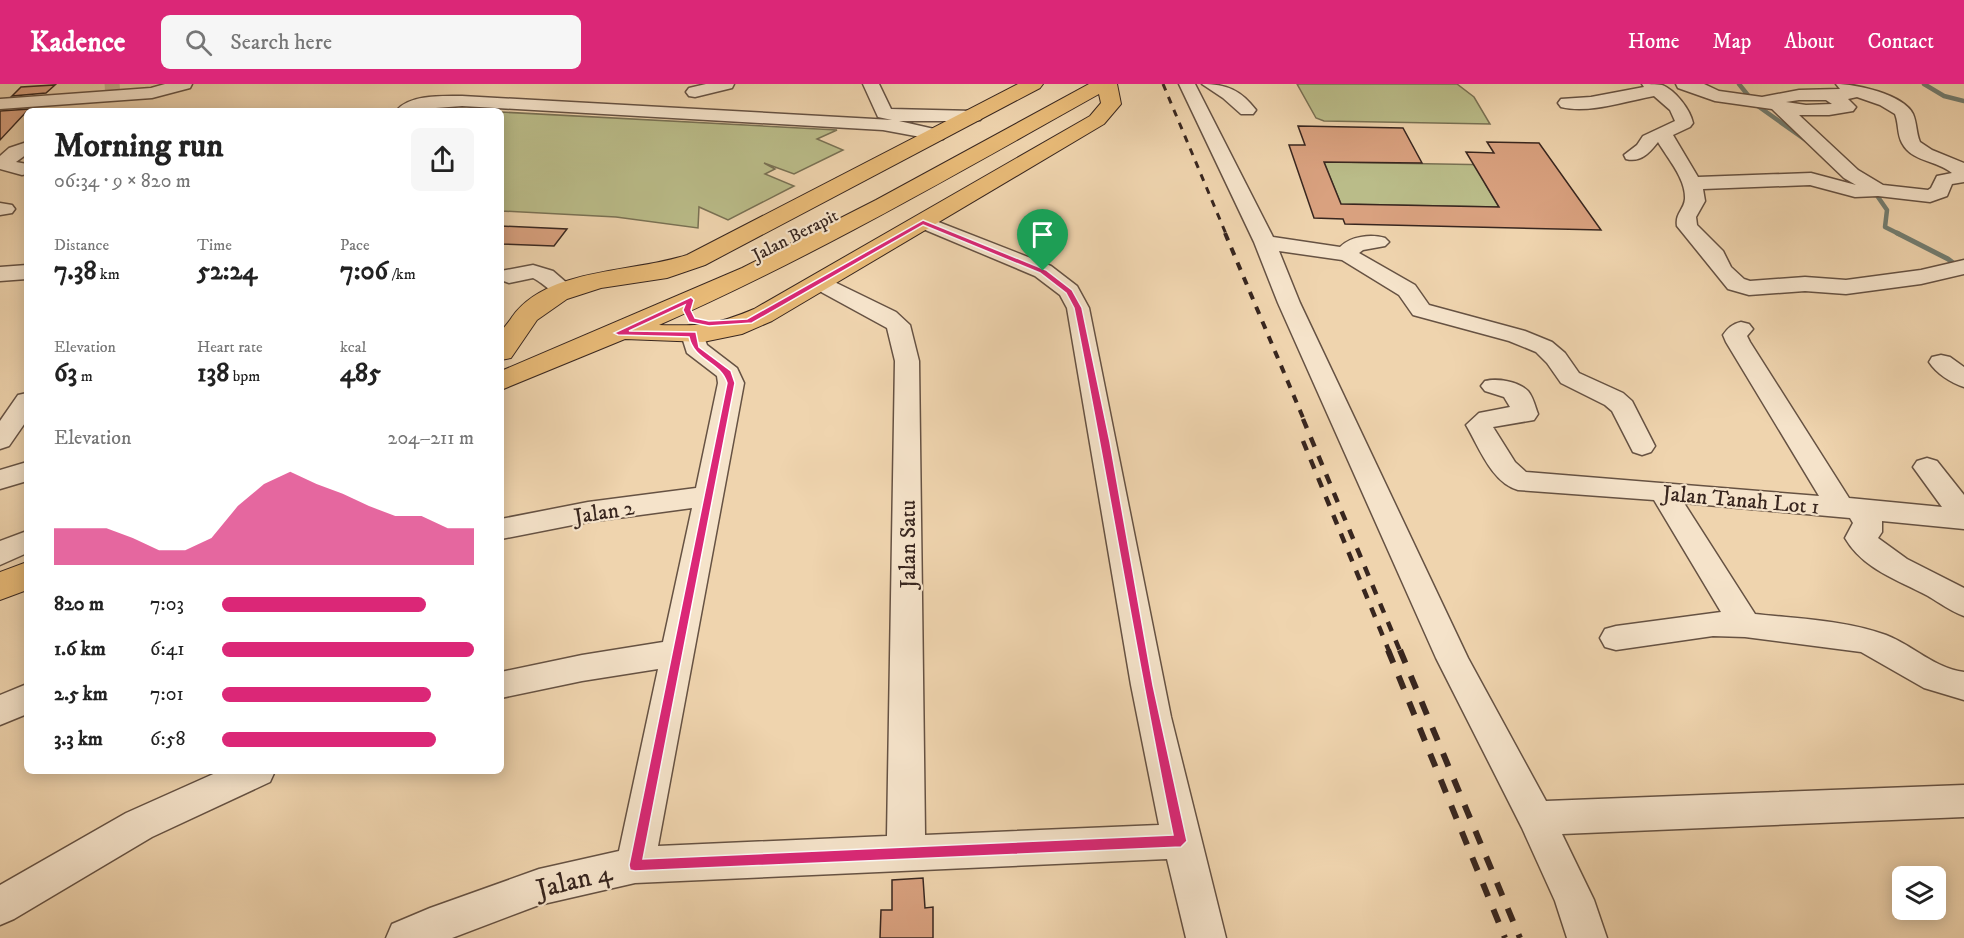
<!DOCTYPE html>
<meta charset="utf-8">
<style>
:root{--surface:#fff;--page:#f6f6f6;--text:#222;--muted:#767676;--accent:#db2777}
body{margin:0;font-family:"IM FELL DW Pica",serif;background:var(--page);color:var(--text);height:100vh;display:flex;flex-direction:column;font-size:22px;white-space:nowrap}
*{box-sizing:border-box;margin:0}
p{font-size:20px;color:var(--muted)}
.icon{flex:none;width:33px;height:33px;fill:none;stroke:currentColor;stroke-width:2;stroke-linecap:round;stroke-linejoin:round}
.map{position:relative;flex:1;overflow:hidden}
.drawer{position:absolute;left:24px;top:24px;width:480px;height:666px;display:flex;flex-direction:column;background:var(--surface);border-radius:9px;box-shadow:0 3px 15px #0003}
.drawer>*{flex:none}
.controls{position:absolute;left:1892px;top:782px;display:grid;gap:12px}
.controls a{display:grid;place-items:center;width:54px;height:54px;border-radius:9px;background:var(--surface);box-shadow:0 3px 15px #0003;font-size:30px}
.pin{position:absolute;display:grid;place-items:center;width:51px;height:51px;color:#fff;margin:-62px -26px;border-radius:50% 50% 50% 0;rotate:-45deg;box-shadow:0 0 6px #0007}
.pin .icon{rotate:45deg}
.round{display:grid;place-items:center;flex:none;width:63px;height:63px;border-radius:9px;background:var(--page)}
.overview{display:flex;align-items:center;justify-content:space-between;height:102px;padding:0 30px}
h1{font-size:33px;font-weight:800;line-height:45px}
.figures{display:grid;grid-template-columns:repeat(3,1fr);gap:9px;height:102px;padding:6px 30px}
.figures div{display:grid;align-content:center}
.figures b{font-size:26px;font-weight:800}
.figures small{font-size:16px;font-weight:400}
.figures p{font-size:16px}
.chart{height:168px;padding:12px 30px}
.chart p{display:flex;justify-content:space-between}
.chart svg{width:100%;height:108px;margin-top:6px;fill:var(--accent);opacity:.7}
ul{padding:0 30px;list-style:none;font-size:20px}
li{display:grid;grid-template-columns:96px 72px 1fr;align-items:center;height:45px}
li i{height:15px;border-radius:8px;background:var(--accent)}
header{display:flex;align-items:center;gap:36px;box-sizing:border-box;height:84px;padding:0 30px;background:var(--accent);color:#fff}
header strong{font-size:28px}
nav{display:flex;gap:33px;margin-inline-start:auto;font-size:21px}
.search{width:420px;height:54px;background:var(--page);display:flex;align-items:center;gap:15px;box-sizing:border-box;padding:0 21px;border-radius:9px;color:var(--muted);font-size:22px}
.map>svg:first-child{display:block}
.green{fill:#babc89;stroke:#797154;stroke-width:1.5}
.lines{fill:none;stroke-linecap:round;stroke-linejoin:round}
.stream-far1{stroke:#737e72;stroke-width:4.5}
.stream{stroke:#737e72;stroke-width:5}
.building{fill:#d9a17f;stroke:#38261f;stroke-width:1.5}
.minor-tunnel{stroke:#cab191;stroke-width:19;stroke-dasharray:19 10;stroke-linecap:butt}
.minor-casing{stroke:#665243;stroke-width:3}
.major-casing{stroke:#38261f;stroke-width:2}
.minor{fill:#f5e3ca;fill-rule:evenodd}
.major{fill:#e8ba77;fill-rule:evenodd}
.rail-far3{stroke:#38261f;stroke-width:3;stroke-dasharray:7 7;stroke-linecap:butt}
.rail-far2{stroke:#38261f;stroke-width:4;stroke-dasharray:8 8;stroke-linecap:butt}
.rail-far1{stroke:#38261f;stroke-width:4.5;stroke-dasharray:10 10;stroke-linecap:butt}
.rail{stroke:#38261f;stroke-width:6;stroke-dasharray:14 14;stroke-linecap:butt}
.route{fill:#db2777;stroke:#fff;stroke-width:1.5;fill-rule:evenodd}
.labels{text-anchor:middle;stroke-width:4.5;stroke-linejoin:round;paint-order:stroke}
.far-street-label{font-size:18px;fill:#38261f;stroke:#f5e3ca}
.street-label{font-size:22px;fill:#38261f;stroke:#f5e3ca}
.near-street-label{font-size:27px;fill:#38261f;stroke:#f5e3ca}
</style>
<header>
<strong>Kadence</strong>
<div class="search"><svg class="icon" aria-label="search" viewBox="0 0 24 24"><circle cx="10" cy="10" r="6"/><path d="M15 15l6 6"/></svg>Search here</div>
<nav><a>Home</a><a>Map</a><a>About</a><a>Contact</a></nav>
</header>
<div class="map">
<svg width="1964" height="854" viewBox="0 0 1964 854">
<rect width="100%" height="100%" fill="#efd4ae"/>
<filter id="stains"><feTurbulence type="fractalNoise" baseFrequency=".00333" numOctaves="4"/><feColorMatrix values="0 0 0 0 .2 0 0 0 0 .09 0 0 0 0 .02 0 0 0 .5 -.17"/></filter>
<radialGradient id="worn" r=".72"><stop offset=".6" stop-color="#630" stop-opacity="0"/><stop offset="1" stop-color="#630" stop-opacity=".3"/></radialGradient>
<path class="green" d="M1297,0H1457L1474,13L1490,40L1324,37L1316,34Z
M501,28L837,46L817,55L843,66L794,90L764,79L775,85L765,90L794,102L728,136L699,123L698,144L616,133L501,127Z
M1324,78L1499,81L1513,101H1486L1499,123L1341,120Z"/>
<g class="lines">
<path class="stream-far1" d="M1739,0L1755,20L1807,57
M1924,0L1944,12L1964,17
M1878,113L1887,126L1885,143L1899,150"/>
<path class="stream" d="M1897,149L1948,175L1964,187"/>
</g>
<path class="building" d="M55,1L46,9L12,12L21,3Z
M30,25L27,27L0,56V27Z
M1298,42L1403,44L1422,79L1324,78L1341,120L1499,123L1466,68L1494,69L1487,58L1539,59L1601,146L1345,140L1343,135L1314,134L1289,61H1305Z
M501,142L567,145L554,162L501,160Z
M923,794L925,824L933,823V854H880L881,826H892V796Z"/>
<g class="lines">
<path class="minor-tunnel" d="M105,7L120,6"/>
<defs>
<path id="minor" d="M165,0H192L190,4L152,14L0,25V15L151,4Z
M706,0H734L732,4L695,13L689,12L686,8L689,4Z
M863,0H879L891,25L974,27L980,28L983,32L980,36L974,37H899L943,47L946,51L943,55L937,56L883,46L462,22L396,27C409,10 443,12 462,12L892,36L878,33Z
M1179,0H1195L1273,153L1340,163C1351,152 1371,150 1385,154L1389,158L1385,162L1363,166L1359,169L1415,201L1429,221L1525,247L1552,258L1565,269L1579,289L1623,309L1632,317L1655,362L1651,368L1642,371L1633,368L1612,327L1605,321L1561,299L1547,279L1536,268L1509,257L1413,231L1399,211L1342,176L1279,167L1300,219L1468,574L1546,717L1964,701V733L1562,750L1594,816L1607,854H1567L1555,817L1522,744L1436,574L1278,219L1254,158Z
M1202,0C1226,0 1241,6 1256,26L1253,30H1241L1223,14Z
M1642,0C1647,0 1656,0 1662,1C1675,6 1690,25 1693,39L1690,43L1673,51L1698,93L1811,89L1856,101L1844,94L1772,25L1715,17L1678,4L1676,0H1704L1719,7L1762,13L1799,6L1840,5L1836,0C1856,0 1903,10 1913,30C1917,39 1916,49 1920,58L1932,66L1964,79V98L1952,100L1947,112L1930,118L1878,112L1855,113L1810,101L1703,105L1705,117L1696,133L1697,141L1723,167L1731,183L1744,195L1750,197L1805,193L1846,196L1921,186L1964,176V190L1921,200L1846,210L1805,207L1749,211L1728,205L1677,142C1675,129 1684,126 1685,115C1686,95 1668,75 1658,58C1650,68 1641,79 1626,75L1624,71L1637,61L1643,52L1675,37L1670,26L1654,12C1626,17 1589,30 1561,23L1558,19L1561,15L1591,13L1644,3ZM1857,13L1880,21L1895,30C1899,40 1897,50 1902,59C1912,78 1936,76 1952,89L1937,92L1931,104L1928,106L1883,101L1858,86L1799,31H1829L1853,27L1856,23L1848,15ZM1799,16H1826L1832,20L1806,21L1786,18Z
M27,58V70L16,78L27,80V90L22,91L0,85V72L9,64Z
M0,119L12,121L15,125L12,129L0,131Z
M923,132L1051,182L1077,202L1089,224L1171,633L1226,854H1186L1167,775L635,799L539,821L452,854H386L392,840L430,824L539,785L619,767L658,585L582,597L501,614V588L582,571L663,558L692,424L588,438L501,455V435L588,418L696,404L718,299L717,292L687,269L681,250L685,245L693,243L701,245L707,261L737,284L744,299L658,762L887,752L895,277L887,244L812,203L809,198L812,193L820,191L896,228L910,241L919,277L925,751L1159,741L1131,601L1067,224L1060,211L1035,192L916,142L913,138L916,134Z
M27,181V195L0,197V183Z
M533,181L553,187L575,206L572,211C555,215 547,201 533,194L509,199L501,196V187Z
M1741,238L1749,240L1753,245L1747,252L1750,258L1849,414L1942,423L1913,383L1917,377L1927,374L1937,377L1964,411V445L1882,437V448L1878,454L1907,475L1964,504V532C1950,527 1940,519 1928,512C1898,496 1863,485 1845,454L1853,439L1850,434L1684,419L1755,530C1798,535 1845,536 1886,551C1914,562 1934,584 1964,588V616L1924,604L1861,568L1745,553L1713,552L1616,566L1605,563L1600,554L1605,545L1616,542L1721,528L1654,416L1518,406C1492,399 1479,363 1466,341L1479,329L1510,323L1504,313L1485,307L1481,302L1485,297C1497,294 1518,297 1528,307C1533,313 1535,322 1538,330L1534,336L1493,343L1515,378L1526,388L1819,412L1726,258L1723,251C1728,244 1732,240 1741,238Z
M1941,271L1950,273L1964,283V303C1951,299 1936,289 1929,278L1932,273Z
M27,309V336L9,362L0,365V337L18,311Z
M27,378V397L0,405V386Z
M27,447V469L0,481V457Z
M27,600V630L0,641V611Z
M220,687H275L270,698L152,753L14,835L0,841V801L126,729Z"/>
<path id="major" d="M1018,0H1043L1040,4L705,181L667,194L601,204L567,215L537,236L511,274L501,276C501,268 499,256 501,248C503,244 509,238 512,233C548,183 633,189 687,171Z
M1089,0H1117L1121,20L1104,40L772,237L742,250L703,258L625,255L501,306V287L742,184L876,116ZM1099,10L1101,19L1090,32L754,225C714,242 701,242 659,241C811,174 954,91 1099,10Z
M27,478V506L0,516V488Z"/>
</defs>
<use href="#minor" class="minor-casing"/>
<use href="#major" class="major-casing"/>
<use href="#minor" class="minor"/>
<use href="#major" class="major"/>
<path class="rail-far3" d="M1163,0L1226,150"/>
<path class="rail-far2" d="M1225,149L1304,336"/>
<path class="rail-far1" d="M1303,335L1400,567
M1303,357L1389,567"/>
<path class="rail" d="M1388,566L1505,854
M1400,566L1520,854"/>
</g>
<path class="route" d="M923,136L1046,186L1072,206L1082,224L1110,358L1153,601L1187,757L1181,763L635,787L630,786L629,781L727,299C720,277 694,277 689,253L618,251L614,249L691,213L694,216L691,226L695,234L709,237L747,235ZM923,141L1040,189L1066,209L1074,224C1109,399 1137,576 1173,751L643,775L735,299L731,287L699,263L696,248L629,247L685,221L683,226L689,238L709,242L752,239Z"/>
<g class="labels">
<g class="far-street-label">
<text transform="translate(795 151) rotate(-27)" y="6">Jalan Berapit</text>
</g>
<g class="street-label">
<text transform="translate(1741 415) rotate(5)" y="8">Jalan Tanah Lot 1</text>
<text transform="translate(604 427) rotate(-9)" y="8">Jalan 2</text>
<text transform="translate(907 460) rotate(-90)" y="8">Jalan Satu</text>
</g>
<g class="near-street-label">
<text transform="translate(574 796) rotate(-14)" y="9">Jalan 4</text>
</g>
</g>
<rect width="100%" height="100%" filter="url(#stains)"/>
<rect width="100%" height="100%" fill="url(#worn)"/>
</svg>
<div class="controls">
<a><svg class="icon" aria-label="layers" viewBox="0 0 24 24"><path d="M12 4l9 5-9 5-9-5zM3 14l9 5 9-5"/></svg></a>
</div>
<div class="pin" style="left:1043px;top:187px;background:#1e9e55"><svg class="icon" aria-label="arrive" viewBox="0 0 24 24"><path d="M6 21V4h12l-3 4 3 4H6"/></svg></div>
<section class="drawer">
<div class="overview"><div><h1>Morning run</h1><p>06:34 · 9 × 820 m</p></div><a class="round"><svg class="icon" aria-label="share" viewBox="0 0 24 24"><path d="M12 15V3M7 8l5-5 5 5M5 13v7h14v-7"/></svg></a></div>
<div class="figures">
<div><p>Distance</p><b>7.38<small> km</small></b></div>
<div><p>Time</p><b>52:24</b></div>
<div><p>Pace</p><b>7:06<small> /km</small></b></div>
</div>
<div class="figures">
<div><p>Elevation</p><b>63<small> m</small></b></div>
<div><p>Heart rate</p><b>138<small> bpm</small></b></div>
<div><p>kcal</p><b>485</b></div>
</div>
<div class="chart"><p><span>Elevation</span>204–211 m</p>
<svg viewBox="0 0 160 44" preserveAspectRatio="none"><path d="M0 44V29L10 29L20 29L30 33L40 38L50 38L60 33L70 20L80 11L90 6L100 11L110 15L120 20L130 24L140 24L150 29L160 29V44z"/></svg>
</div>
<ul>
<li><b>820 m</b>7:03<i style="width:81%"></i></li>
<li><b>1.6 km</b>6:41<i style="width:100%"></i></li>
<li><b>2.5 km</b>7:01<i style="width:83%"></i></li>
<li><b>3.3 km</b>6:58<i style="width:85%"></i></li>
</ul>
</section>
</div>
